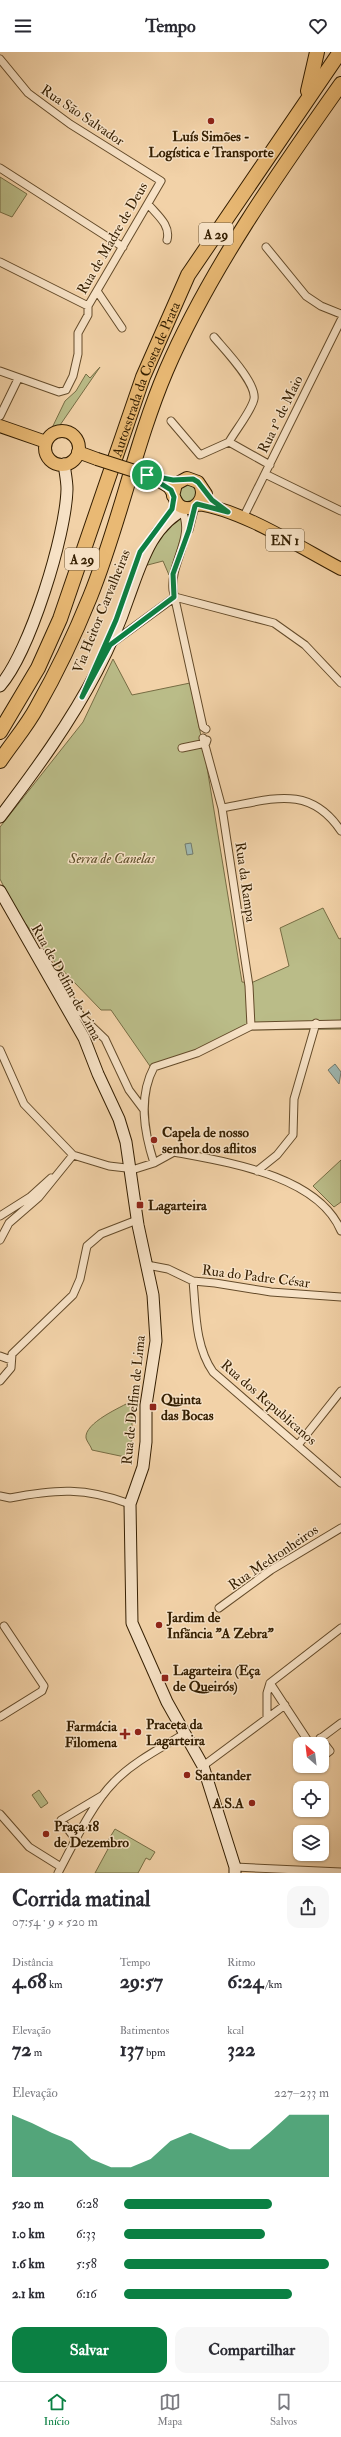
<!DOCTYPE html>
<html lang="pt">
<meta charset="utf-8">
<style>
:root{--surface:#fff;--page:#f7f7f7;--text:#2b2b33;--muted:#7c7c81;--line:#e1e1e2;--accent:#0b8043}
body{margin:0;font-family:"IM FELL Double Pica",serif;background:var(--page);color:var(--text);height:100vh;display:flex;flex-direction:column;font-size:15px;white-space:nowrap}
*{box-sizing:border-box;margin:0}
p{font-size:13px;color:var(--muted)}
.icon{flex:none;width:22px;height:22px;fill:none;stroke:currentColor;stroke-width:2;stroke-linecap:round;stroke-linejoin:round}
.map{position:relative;height:1821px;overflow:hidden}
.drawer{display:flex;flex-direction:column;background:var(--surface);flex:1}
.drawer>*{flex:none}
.needle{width:26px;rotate:332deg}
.controls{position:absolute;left:293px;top:1685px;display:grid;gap:8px}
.controls a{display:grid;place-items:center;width:36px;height:36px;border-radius:8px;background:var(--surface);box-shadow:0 1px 3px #0004;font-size:20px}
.pin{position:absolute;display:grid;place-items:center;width:34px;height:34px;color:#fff;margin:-17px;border:2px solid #fff;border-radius:50%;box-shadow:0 1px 4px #0007}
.round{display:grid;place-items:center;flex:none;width:42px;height:42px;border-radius:12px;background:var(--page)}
.summary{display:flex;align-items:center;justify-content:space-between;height:68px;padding:0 12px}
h1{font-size:22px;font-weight:700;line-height:30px}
.figures{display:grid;grid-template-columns:repeat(3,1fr);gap:6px;height:68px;padding:4px 12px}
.figures div{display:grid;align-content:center}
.figures b{font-size:20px;font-weight:700}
.figures small{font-size:11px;font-weight:400}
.figures p{font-size:11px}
.chart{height:112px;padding:8px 12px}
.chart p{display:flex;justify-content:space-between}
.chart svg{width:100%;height:72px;margin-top:4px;fill:var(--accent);opacity:.7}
.action{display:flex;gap:8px;margin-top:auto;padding:8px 12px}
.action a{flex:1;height:46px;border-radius:12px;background:var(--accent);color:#fff;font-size:16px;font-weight:700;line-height:46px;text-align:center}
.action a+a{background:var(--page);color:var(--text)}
ul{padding:0 12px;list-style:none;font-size:13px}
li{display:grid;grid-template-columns:64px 48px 1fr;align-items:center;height:30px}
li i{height:10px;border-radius:5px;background:var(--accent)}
header{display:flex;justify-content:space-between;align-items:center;height:52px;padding:0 12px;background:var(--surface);font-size:18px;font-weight:700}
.tab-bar{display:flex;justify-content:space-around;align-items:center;height:56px;border-top:1px solid var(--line);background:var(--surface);font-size:11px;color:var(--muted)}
.tab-bar a{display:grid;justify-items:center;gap:2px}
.tab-bar .selected{color:var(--accent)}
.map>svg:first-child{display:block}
.green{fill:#babc88;stroke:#776d44}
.water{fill:#9db6b0;stroke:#73796a}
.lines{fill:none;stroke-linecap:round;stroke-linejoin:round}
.minor-casing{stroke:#644b2a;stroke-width:9}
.secondary-casing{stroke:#341e00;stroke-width:13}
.primary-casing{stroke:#341e00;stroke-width:14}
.motorway-casing{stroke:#341e00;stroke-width:16}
.minor{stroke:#f7e2c6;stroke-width:7}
.secondary{stroke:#f7e2c6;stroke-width:11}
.primary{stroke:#e9b974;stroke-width:12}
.motorway{stroke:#e9b974;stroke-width:14}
.primary-bridge-casing{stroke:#341e00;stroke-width:14;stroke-linecap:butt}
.primary-bridge{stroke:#e9b974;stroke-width:12}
.route-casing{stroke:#fff;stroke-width:8}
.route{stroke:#0b8043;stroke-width:5}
.poi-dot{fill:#8f2418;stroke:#f7e2c6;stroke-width:1.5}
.labels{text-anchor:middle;stroke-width:3;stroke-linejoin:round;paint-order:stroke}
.shield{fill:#f7e2c6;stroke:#6e593b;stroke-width:1}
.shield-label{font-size:13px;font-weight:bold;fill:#341e00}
.street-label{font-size:14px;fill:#341e00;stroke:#f7e2c6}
.poi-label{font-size:14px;font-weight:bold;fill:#341e00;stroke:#f7e2c6;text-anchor:start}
.park-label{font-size:14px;font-style:italic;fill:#5c4d29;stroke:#f7e2c6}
</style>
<header><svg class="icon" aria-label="menu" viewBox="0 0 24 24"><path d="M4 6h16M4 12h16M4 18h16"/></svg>Tempo<svg class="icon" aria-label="heart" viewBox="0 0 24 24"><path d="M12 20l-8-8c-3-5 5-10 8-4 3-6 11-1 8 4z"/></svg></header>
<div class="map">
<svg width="341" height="1821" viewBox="0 0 341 1821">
<rect width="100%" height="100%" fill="#f2d2a8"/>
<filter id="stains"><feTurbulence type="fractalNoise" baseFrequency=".005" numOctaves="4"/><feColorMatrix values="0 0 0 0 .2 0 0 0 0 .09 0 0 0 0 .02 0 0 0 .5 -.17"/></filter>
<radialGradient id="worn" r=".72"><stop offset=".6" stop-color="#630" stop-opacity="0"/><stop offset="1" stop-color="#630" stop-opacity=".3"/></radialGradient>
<path class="green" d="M0,125L27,142L12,165L0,160Z
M100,315L58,376L51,378L65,349L76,339L86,322L90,326Z
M186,431L195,434L197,443L191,450H185L179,446V437Z
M178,465L183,467L185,473L169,523L163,509L140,515L152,492Z
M113,607L132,643L190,631L205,703L242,930L251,931L289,914L280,876L323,856L339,887L341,886V977L247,978L152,1017L111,958H101L46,901L26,872L21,869L0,827V775L83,670Z
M341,1108V1150L334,1155L313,1134Z
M132,1349V1388L125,1405L92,1398C91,1394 87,1390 86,1386C84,1371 121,1355 132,1349Z
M39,1738L48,1751L41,1756L32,1743Z
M115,1777L155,1800L150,1808L146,1806L138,1821H95L108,1797L104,1795Z"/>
<path class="water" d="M191,791L193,802L187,803L185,792Z
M335,1012L341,1020L339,1032L328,1018Z"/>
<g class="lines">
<defs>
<path id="minor" d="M0,7L28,41L70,72L161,129L88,254
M0,116L123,195
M148,152C157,163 171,173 167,188
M266,195L306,244L321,254L341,262
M0,210L88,254
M97,239L122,276
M214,285C224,297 257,331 254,347C252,358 235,379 229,390
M0,319L59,340L66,338L73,324L78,302V281L88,263V254
M0,364L18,327
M171,369L200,403L229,390
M229,390L270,413
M265,422L341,459
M181,457C196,484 170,510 173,538L203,675L206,677
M243,466L341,268
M189,478L195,454
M175,545L274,571L305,593L341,631
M112,591L175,545
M203,686L222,756L249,934L251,974
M182,696L206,691L207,688
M222,756C270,748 309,731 341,779
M41,900L81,964L105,987L129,1038L144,1058
M0,998L24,1052L73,1103L109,1114L135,1117L154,1111L174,1100C226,1110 318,1123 341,1179
M154,1111C144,1080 138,1045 154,1015L197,1001L251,974L341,972
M257,1119L277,1103L293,1083L294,1047L316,971
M0,1164L30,1145L51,1126
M0,1188L9,1171L39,1145L73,1103
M147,1213L168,1217L193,1229L215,1231L271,1240L341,1245
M193,1229C196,1260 195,1294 213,1320L341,1431
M0,1304L11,1308
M0,1329L11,1316L12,1302L73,1243L80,1227L87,1194L101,1182L137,1168
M298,1393L341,1339
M0,1444L10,1446C56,1437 85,1435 130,1452
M219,1556L271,1518L341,1476
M270,1631L310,1692
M0,1665L42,1639L44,1634L4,1574
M267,1665V1641L270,1631L341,1576
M320,1686L330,1699L322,1705
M313,1692L341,1671
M203,1714L285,1653
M0,1762L29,1795L61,1815
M76,1788L61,1768L103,1743
M235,1815L341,1820
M58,1821C73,1793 92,1752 114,1730C133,1710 161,1696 184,1682"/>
<path id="secondary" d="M0,634C30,599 66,483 67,437C67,429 65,420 64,412
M0,765C35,719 70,671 97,619C109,596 120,571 128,547C141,512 151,473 187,456
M0,839L84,986L98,1022L119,1067L126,1090L138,1173L153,1243L156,1289L146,1353V1390L143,1415L130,1452L132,1571L167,1650L203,1714L235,1815V1821"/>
<path id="primary" d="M0,374L46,390
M45 396a17 17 0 1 1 34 0a17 17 0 1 1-34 0Z
M78,400L97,407
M147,423C154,427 163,430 169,435C175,441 173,451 182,455C195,460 205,447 201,435
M173,444L176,432L187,426L198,430L206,442
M197,452C241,457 301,496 341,517"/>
<g id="motorway">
<path d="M308,39L317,0"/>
<path id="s1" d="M0,680L38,616L60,567L143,325L188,223L340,0"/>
<path d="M0,709C12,691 27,674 37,655C57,620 75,582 90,545C120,471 135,392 166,319C209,219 278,121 341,32"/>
</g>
</defs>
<use href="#minor" class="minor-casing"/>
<use href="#secondary" class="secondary-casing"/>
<use href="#primary" class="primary-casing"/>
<use href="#motorway" class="motorway-casing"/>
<use href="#minor" class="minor"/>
<use href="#secondary" class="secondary"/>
<use href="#primary" class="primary"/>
<use href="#motorway" class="motorway"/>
<defs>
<path id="primary-bridge" d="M97,407L147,423"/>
</defs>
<use href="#primary-bridge" class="primary-bridge-casing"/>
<use href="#primary-bridge" class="primary-bridge"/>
</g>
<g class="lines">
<defs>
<path id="route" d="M147,423L173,428L193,427L198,430L212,448L228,460L197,452L195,454L189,478L173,522L174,545L110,593L82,645L116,568L140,500L172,457L174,445L171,438Z"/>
</defs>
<use href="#route" class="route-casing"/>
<use href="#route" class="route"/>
</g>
<g class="poi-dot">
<circle cx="211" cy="69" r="4"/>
<circle cx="154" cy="1088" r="4"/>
<rect x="136" y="1149" width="8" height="8" rx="2"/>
<rect x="149" y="1351" width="8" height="8" rx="2"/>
<circle cx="159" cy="1573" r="4"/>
<rect x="161" y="1622" width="8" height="8" rx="2"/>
<circle cx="138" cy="1680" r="4"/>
<path d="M123 1676h4v4h4v4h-4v4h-4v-4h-4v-4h4z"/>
<circle cx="187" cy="1723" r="4"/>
<circle cx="252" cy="1751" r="4"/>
<circle cx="46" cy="1782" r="4"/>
</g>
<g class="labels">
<g class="shield">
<rect x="199" y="171" width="34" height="22" rx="3"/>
<rect x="266" y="477" width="38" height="22" rx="3"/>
<rect x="65" y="496" width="34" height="22" rx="3"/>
</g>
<g class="shield-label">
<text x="216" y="187">A 29</text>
<text x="285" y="493">EN 1</text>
<text x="82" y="512">A 29</text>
</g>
<g class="street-label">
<text transform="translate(83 63) rotate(34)" y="5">Rua São Salvador</text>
<text transform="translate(112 186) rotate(-60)" y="5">Rua de Madre de Deus</text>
<text dy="5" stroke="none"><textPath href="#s1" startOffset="383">Autoestrada da Costa de Prata</textPath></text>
<text transform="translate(280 362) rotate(-64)" y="5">Rua 1º de Maio</text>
<text transform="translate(101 559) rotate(-68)" y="5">Via Heitor Carvalheiras</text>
<text transform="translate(246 830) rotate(82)" y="5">Rua da Rampa</text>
<text transform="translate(67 930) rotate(61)" y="5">Rua de Delfim de Lima</text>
<text transform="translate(256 1224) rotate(7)" y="5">Rua do Padre César</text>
<text transform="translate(133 1348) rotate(-84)" y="5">Rua de Delfim de Lima</text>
<text transform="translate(269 1350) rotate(41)" y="5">Rua dos Republicanos</text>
<text transform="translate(273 1505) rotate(-34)" y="5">Rua Medronheiros</text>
</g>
<g class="poi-label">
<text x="211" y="89" text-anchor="middle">Luís Simões -<tspan x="211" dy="16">Logística e Transporte</tspan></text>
<text x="162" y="1085">Capela de nosso<tspan x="162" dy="16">senhor dos aflitos</tspan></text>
<text x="148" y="1158">Lagarteira</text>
<text x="161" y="1352">Quinta<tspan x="161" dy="16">das Bocas</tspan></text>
<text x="167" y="1570">Jardim de<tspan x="167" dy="16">Infãncia "A Zebra"</tspan></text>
<text x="173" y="1623">Lagarteira (Eça<tspan x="173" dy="16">de Queirós)</tspan></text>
<text x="146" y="1677">Praceta da<tspan x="146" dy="16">Lagarteira</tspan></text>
<text x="117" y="1679" text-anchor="end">Farmácia<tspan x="117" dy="16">Filomena</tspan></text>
<text x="195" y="1728">Santander</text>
<text x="244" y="1756" text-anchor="end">A.S.A</text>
<text x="54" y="1779">Praça 18<tspan x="54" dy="16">de Dezembro</tspan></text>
</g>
<g class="park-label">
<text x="112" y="811">Serra de Canelas</text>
</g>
</g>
<rect width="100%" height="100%" filter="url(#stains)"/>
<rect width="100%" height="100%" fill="url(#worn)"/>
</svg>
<div class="controls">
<a><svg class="needle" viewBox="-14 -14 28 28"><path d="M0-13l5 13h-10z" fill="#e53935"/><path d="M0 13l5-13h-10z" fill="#7c7c81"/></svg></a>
<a><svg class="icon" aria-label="locate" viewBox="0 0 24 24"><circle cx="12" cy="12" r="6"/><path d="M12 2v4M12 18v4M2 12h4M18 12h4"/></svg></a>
<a><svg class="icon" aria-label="layers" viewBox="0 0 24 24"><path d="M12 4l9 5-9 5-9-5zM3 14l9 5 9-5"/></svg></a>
</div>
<div class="pin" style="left:147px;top:423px;background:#1e9e55"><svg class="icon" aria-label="arrive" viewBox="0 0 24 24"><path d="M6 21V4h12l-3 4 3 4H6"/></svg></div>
</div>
<section class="drawer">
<div class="summary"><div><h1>Corrida matinal</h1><p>07:54 · 9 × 520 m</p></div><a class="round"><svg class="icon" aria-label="share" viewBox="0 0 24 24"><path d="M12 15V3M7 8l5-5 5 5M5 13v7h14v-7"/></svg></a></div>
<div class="figures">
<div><p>Distância</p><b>4.68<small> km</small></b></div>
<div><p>Tempo</p><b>29:57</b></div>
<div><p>Ritmo</p><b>6:24<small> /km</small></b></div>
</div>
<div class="figures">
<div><p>Elevação</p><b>72<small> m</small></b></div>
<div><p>Batimentos</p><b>137<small> bpm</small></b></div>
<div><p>kcal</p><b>322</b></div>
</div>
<div class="chart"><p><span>Elevação</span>227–233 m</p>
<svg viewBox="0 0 160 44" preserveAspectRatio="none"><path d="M0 44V6L10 11L20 17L30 22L40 33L50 38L60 38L70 33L80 22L90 17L100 22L110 27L120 27L130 17L140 6L150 6L160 6V44z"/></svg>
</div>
<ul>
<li><b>520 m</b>6:28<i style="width:72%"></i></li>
<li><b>1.0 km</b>6:33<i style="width:69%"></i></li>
<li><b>1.6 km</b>5:58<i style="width:100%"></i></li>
<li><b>2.1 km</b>6:16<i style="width:82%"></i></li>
</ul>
<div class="action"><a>Salvar</a><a>Compartilhar</a></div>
</section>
<nav class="tab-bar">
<a class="selected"><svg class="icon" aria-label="home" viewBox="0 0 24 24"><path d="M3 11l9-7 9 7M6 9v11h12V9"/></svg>Início</a>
<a><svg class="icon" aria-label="map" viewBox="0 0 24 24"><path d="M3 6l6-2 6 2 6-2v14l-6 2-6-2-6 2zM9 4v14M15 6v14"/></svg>Mapa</a>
<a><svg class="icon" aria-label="saved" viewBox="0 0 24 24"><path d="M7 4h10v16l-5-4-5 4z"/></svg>Salvos</a>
</nav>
